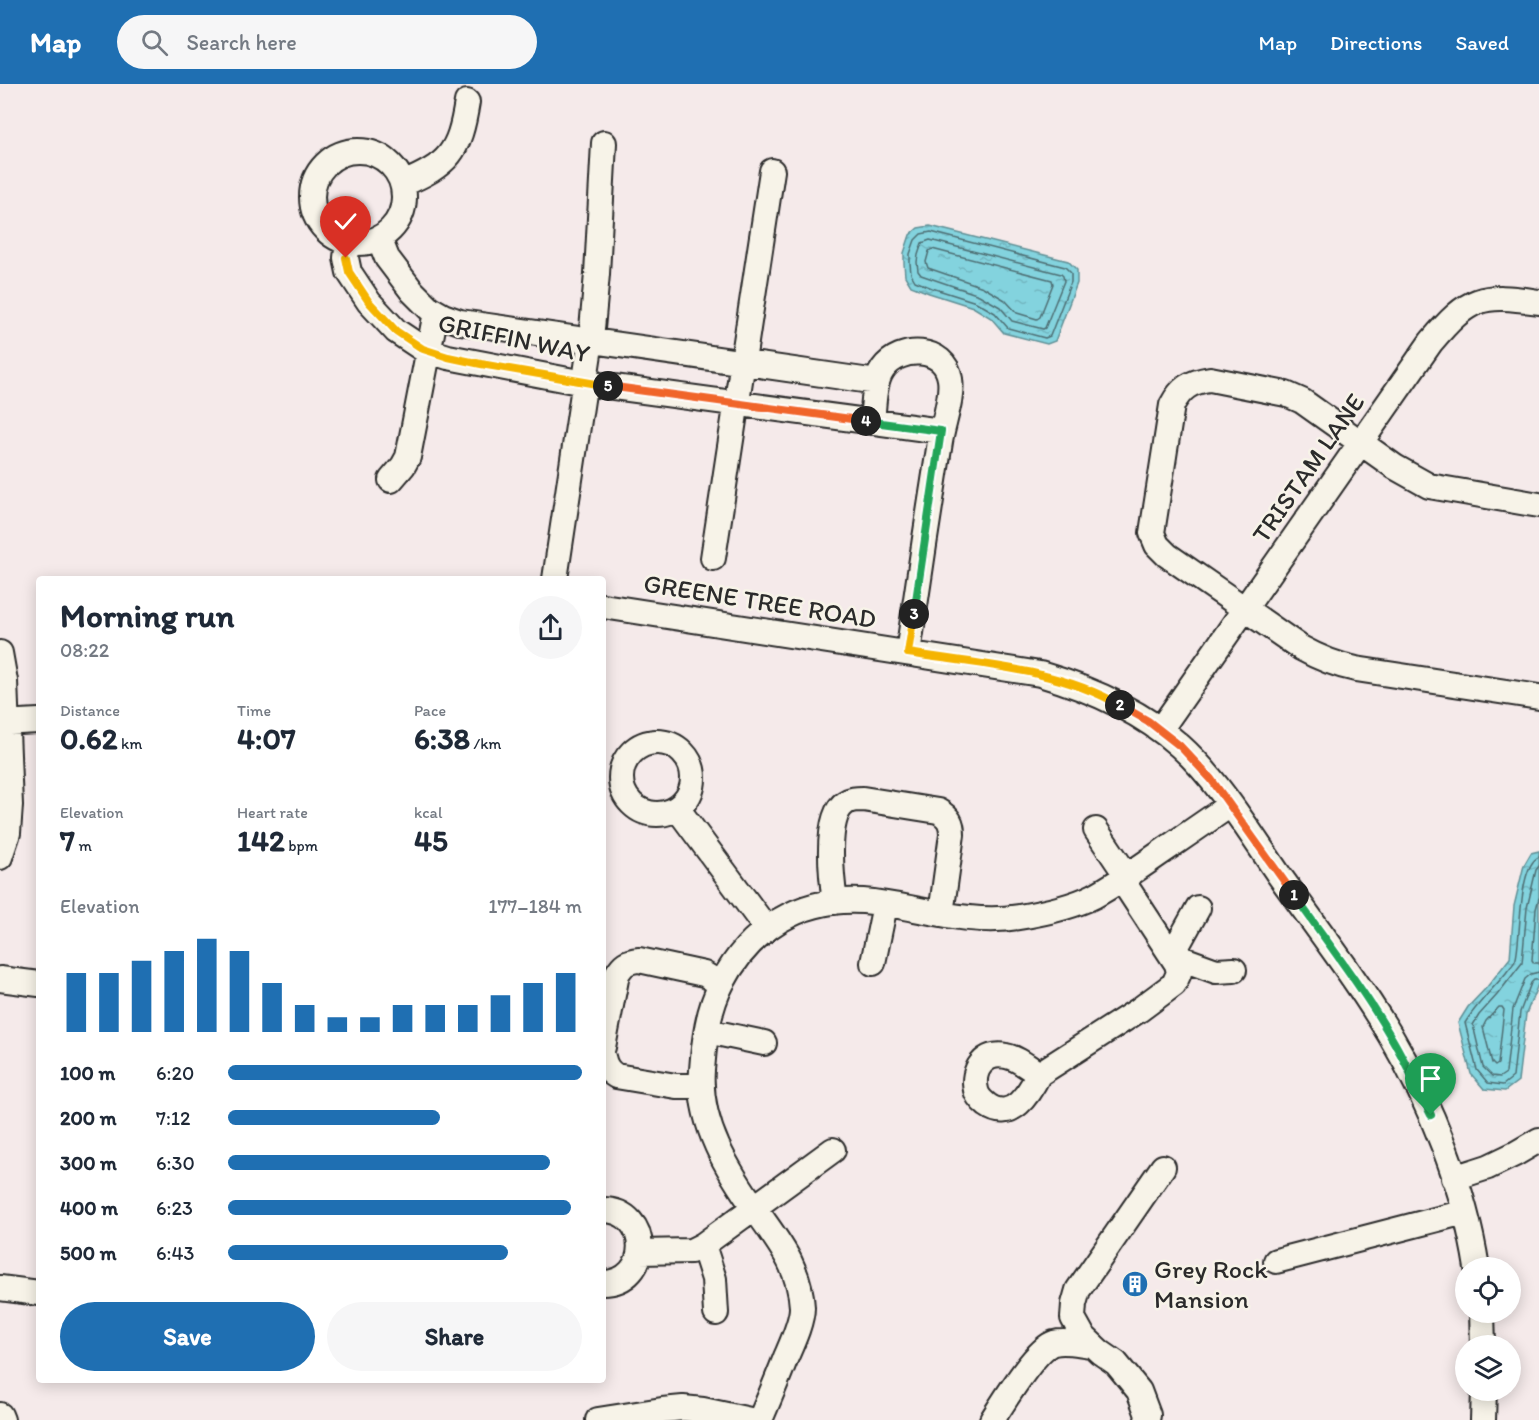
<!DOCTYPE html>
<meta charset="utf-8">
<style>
:root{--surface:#fff;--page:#f6f6f7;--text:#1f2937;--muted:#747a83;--accent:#1f6fb2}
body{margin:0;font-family:Itim,sans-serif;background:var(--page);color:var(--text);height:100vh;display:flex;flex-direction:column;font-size:22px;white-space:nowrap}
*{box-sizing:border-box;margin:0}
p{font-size:20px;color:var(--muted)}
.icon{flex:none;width:33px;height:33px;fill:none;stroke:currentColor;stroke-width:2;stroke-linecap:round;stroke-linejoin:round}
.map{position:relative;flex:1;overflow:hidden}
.side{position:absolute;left:36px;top:492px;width:570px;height:807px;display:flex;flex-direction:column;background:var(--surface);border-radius:6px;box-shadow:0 3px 15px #0003}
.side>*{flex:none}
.buttons{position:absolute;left:1455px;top:1173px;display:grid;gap:12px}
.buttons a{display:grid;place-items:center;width:66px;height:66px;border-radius:50%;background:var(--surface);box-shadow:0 3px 15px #0003;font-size:30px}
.pin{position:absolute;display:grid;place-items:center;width:51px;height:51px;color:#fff;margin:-62px -26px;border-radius:50% 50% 50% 0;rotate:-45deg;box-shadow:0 0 6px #0007}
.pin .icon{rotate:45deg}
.km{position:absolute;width:30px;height:30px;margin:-15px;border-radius:50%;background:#222;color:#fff;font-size:16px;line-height:30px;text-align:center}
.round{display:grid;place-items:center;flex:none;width:63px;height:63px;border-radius:32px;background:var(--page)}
.overview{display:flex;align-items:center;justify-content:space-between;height:102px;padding:0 24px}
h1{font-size:33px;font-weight:700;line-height:45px}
.figures{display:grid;grid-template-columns:repeat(3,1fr);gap:9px;height:102px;padding:6px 24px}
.figures div{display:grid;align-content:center}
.figures b{font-size:30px;font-weight:700}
.figures small{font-size:16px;font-weight:400}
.figures p{font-size:16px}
.chart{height:168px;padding:12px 24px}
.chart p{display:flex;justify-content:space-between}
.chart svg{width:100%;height:108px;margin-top:6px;stroke:var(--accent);stroke-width:6}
.button{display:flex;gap:12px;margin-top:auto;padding:12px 24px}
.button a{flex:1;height:69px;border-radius:36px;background:var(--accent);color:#fff;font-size:24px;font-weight:700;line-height:69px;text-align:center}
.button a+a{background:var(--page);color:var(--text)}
ul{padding:0 24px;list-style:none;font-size:20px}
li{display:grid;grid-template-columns:96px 72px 1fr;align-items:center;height:45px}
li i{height:15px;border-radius:8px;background:var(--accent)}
header{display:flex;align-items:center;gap:36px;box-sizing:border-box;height:84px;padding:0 30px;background:var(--accent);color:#fff}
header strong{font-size:28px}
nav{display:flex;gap:33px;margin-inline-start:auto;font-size:21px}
.search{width:420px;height:54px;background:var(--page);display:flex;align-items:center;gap:15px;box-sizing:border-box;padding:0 21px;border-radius:33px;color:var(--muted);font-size:22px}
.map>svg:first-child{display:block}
.water{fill:url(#water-ripples);stroke:#609096;stroke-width:1.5}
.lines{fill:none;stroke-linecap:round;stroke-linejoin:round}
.shore{stroke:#4e6e73;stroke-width:1.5}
.minor-casing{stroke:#2b2b2b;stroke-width:28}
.minor{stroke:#f7f3e8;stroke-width:24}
.split-1-casing{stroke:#fff;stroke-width:12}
.split-2-casing{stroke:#fff;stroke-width:12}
.split-3-casing{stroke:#fff;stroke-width:12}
.split-4-casing{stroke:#fff;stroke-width:12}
.split-5-casing{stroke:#fff;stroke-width:12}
.split-6-casing{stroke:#fff;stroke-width:12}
.split-1{stroke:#22a559;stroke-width:8}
.split-2{stroke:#f0652b;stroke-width:8}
.split-3{stroke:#f5b400;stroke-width:8}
.split-4{stroke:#22a559;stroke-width:8}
.split-5{stroke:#f0652b;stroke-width:8}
.split-6{stroke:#f5b400;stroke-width:8}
.labels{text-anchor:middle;stroke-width:5;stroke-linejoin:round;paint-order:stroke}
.street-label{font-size:26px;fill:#2b2b2b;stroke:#f7f3e8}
.poi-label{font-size:26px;fill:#2b2b2b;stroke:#f7f3e8;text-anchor:start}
</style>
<header>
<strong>Map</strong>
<div class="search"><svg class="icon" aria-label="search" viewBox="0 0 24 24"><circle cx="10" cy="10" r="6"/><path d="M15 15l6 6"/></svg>Search here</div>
<nav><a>Map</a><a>Directions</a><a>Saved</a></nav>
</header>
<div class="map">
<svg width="1539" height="1336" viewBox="0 0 1539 1336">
<defs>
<pattern id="water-ripples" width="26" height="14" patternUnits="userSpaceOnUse" patternTransform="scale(1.5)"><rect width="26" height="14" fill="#83d3de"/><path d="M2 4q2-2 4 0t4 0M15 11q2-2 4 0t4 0" fill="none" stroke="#71b5bf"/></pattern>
</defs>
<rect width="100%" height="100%" fill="#f5eaea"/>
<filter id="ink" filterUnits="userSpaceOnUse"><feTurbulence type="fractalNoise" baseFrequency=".0167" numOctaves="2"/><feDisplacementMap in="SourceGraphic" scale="12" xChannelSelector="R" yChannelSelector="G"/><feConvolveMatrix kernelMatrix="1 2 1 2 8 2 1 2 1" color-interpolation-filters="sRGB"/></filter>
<g filter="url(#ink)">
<path class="water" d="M930,142L1068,177L1077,186V199L1055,257L1047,260L1004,249L991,234L973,223L929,209L911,202L905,192L904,179V169L910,151L918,144Z
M1539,767V898L1526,930L1518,997L1505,1007L1484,1005L1471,990L1458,939L1468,923L1487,903L1510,874L1514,822L1524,781L1531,769Z"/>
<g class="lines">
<path class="shore" d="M931,148L1065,183L1071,189V198L1050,252L1045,254L1008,244L995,229L976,218L932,204L915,197L911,190L910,179V170L915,156L921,150Z
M930,156L1061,190L1063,192L1064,197L1045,244L1043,245L1012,237L1000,223L979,211L921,191L918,187L917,178L918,171L922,159Z
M932,165L1052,196L1053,200L1040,233L1037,235L1017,229L1005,216L983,203L928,184L926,178L929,167Z
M1539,773C1518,781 1521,854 1516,874C1515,880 1509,884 1506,889C1492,906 1476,921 1465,939L1477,986L1488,999L1503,1001L1513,993L1520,928L1531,899L1534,896H1539
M1539,782L1536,786L1527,824L1522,879L1497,911L1479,931L1473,941L1483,983L1492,992L1500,993L1506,989L1513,925L1525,895L1531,890L1539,888
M1539,814L1536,825L1532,876L1534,879H1539
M1499,923H1502L1504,926L1498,980L1495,982L1492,979L1483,943L1486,937Z"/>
<defs>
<path id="minor" d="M312 113a46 46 0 1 1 92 0a46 46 0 1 1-92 0Z
M403,100C449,80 459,69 467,18
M379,154L387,174L412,207L429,224L443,232L460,238L877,298
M348,157L346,174L349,188L369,218L396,247L423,265L448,273L584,299L941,347
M872,338C874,322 873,299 883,285C900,261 945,262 950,295C953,313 943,339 940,358C929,428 918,499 908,569
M391,396L403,382L408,373L436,228
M1539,421L1429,402L1395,383L1302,317L1286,310L1210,295C1190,298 1181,304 1172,321L1152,449L1157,461L1167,471L1301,564C1319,574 1336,581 1356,585L1539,613
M713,474L772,87
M555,495L591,256L597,190L604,59
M603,522L1040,590C1091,605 1140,626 1180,662C1218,696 1250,749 1279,791C1317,844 1357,896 1390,951C1431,1020 1465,1105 1477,1184
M0,569L5,597L10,721L8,749L0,773
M0,639L39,637
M1160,646L1431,258C1469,213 1481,209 1539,218
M621 694a36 36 0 1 1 72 0a36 36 0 1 1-72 0Z
M677,724L766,844
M1096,746L1127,792
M835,818C832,797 824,732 845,719C850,715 857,715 863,715L938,727C949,733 952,739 952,750L941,830
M1198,824L1172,871L1216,887L1234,886
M873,879L885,821
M0,895L39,900
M707,947L764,959
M603,963L617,890C623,880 627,877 639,876L704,890L721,900
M603,973C605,982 608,987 616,992L676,1002H702
M1039,990C1029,984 1018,974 1006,972C985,967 971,986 976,1006C977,1012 982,1017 987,1021C1012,1039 1029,1009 1039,990L1139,926L1174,900L1179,889L1177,880L1122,796
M1454,1094L1488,1083L1515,1070L1539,1056
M603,1126C652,1126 652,1199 603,1199
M703,1161L714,1195L716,1229
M640,1168L691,1167L703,1161L833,1066
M1276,1177L1465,1128
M0,1204L39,1209
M1482,1228L1483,1262
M0,1331L2,1336
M598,1336L662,1326L683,1324L703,1326L750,1336
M760,1336C769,1315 778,1294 786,1273C792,1259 802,1238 802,1223C800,1184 779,1159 758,1129C728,1087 698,1040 702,986C704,957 708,925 722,899C750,845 801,813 863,817C914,821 967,842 1019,833C1044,829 1072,823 1094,812C1116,800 1136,786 1156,772C1181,755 1205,738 1230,721
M992,1336C1003,1319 1036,1264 1054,1259C1066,1256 1080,1260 1092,1261
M1147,1336L1148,1331L1139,1307L1116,1279L1100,1268L1083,1252L1073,1234L1074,1220L1078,1206L1163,1083
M1483,1336L1484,1306"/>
</defs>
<use href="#minor" class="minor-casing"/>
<use href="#minor" class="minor"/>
</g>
</g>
<g class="lines" filter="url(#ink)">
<defs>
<path id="split-1" d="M1294,811C1327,858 1362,903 1391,953C1406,978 1418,1005 1431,1031"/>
<path id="split-2" d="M1120,621L1148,637L1180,662L1211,695L1294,811"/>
<path id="split-3" d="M914,530L908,569C978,580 1058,585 1120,621"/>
<path id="split-4" d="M866,337L941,347L914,530"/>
<path id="split-5" d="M608,302L866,337"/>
<path id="split-6" d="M346,174L349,188L369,218L396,247L423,265L448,273L481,280L608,302"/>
</defs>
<use href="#split-1" class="split-1-casing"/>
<use href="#split-2" class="split-2-casing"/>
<use href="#split-3" class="split-3-casing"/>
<use href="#split-4" class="split-4-casing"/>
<use href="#split-5" class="split-5-casing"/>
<use href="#split-6" class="split-6-casing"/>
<use href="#split-1" class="split-1"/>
<use href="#split-2" class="split-2"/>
<use href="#split-3" class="split-3"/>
<use href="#split-4" class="split-4"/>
<use href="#split-5" class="split-5"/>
<use href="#split-6" class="split-6"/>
</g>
<defs>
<symbol id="building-disc" viewBox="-11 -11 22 22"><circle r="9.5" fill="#1f6fb2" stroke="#f7f3e8"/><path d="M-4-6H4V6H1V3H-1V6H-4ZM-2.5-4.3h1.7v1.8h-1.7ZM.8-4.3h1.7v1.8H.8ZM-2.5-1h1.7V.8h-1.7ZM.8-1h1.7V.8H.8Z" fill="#fff"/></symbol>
</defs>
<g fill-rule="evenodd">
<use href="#building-disc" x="1120" y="1185" width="30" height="30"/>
</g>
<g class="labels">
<g class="street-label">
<text transform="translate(514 254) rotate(12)" y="9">GRIFFIN WAY</text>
<text transform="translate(1308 384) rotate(-55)" y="9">TRISTAM LANE</text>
<text transform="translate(760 517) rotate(9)" y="9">GREENE TREE ROAD</text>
</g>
<g class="poi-label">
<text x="1154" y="1194">Grey Rock<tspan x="1154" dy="30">Mansion</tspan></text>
</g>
</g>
</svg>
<div class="buttons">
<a><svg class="icon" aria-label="locate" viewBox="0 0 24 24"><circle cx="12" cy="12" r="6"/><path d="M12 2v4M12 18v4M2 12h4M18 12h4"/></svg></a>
<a><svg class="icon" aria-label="layers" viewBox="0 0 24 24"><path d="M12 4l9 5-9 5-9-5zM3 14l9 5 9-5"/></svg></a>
</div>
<div class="pin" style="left:1431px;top:1031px;background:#1e9e55"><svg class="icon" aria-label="arrive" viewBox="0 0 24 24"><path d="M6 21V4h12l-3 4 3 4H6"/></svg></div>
<div class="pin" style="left:346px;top:174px;background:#d93025"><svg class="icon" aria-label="check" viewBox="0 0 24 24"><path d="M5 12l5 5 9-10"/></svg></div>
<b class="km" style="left:1294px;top:811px">1</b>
<b class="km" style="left:1120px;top:621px">2</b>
<b class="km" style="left:914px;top:530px">3</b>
<b class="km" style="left:866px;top:337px">4</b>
<b class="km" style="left:608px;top:302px">5</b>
<section class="side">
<div class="overview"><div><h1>Morning run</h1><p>08:22</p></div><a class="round"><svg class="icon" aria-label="share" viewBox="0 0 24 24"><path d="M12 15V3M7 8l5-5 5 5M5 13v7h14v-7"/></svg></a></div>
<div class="figures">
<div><p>Distance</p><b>0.62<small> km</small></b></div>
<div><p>Time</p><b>4:07</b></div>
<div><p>Pace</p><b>6:38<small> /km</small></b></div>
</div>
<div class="figures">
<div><p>Elevation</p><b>7<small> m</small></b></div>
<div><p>Heart rate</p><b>142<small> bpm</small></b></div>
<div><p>kcal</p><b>45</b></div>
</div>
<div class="chart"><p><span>Elevation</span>177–184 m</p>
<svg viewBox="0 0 160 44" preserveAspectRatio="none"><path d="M5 44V20M15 44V20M25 44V15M35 44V11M45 44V6M55 44V11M65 44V24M75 44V33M85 44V38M95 44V38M105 44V33M115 44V33M125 44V33M135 44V29M145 44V24M155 44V20"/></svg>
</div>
<ul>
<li><b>100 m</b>6:20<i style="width:100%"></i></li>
<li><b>200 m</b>7:12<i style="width:60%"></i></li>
<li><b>300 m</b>6:30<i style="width:91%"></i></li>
<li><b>400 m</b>6:23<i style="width:97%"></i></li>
<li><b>500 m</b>6:43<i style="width:79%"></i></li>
</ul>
<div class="button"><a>Save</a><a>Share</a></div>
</section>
</div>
